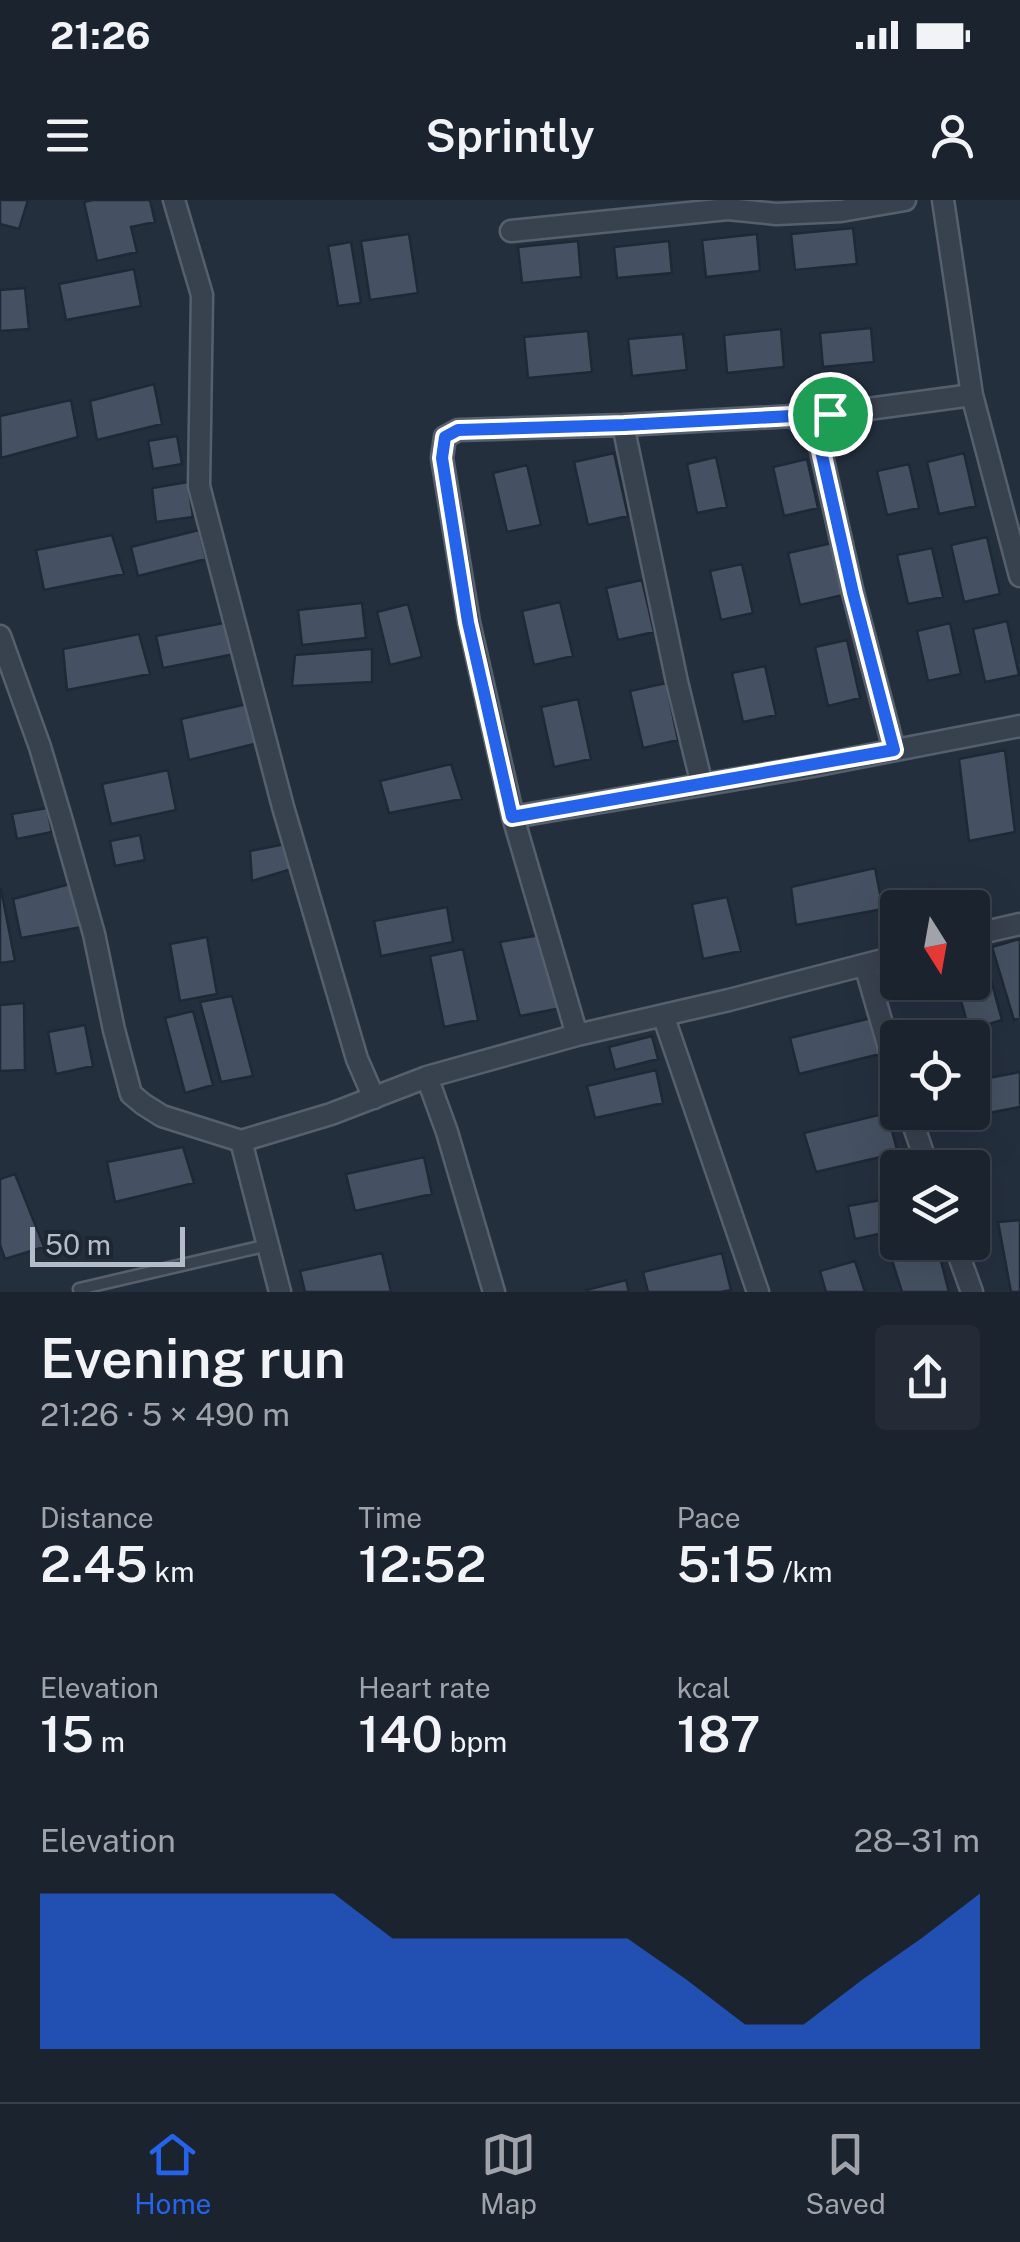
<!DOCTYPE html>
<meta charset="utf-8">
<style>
:root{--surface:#1b232e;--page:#242b36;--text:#f1f3f6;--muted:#a0a4aa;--line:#39404a;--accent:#2563eb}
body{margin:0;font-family:"Public Sans",sans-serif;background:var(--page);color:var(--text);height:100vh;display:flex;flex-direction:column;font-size:38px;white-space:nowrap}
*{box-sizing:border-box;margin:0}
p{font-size:32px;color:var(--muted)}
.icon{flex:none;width:55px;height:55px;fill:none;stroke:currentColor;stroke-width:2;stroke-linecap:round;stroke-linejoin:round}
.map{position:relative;height:1092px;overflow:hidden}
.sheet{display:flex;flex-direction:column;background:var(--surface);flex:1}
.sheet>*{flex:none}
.needle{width:65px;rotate:169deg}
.tools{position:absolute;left:880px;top:690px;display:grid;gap:20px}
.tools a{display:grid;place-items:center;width:110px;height:110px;border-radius:10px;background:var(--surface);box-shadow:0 10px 40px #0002,0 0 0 2px var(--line);font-size:50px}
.scale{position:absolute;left:30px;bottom:25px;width:155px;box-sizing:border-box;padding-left:10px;border:5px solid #b4bcc9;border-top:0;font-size:28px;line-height:35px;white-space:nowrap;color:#b4bcc9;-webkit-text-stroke:8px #1d2633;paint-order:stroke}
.pin{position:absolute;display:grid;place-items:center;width:85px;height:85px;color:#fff;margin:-42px;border:5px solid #fff;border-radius:50%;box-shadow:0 2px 10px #0007}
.round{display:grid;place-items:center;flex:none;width:105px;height:105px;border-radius:10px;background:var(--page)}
.overview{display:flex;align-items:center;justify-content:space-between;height:170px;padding:0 40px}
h1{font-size:55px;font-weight:600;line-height:75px}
.stats{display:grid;grid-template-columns:repeat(3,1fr);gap:15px;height:170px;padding:10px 40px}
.stats div{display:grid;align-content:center}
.stats b{font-size:50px;font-weight:600}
.stats small{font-size:28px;font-weight:400}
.stats p{font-size:28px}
.chart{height:280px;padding:20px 40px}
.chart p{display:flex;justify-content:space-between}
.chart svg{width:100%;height:180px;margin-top:10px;fill:var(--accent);opacity:.7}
.status{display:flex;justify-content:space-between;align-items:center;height:70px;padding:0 50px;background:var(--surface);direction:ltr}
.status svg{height:28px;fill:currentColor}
header{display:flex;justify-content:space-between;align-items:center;height:130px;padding:0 40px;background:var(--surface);font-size:45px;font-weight:600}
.tabs{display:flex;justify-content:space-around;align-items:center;height:140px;border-top:2px solid var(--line);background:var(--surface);font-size:28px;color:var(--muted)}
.tabs a{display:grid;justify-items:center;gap:5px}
.tabs .current{color:var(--accent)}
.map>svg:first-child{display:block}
.building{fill:#455162;stroke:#1f2835;stroke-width:2.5}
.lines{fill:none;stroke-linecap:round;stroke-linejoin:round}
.service-casing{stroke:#565f6c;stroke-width:15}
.minor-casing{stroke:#565f6c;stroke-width:25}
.service{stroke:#38414e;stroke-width:10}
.minor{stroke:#38414e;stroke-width:20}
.route-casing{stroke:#fff;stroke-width:20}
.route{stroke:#2563eb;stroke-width:12}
</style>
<div class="status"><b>21:26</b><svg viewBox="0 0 49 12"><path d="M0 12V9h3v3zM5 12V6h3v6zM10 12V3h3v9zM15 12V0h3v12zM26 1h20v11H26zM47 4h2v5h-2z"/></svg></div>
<header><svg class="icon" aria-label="menu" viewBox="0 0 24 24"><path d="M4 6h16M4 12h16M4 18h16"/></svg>Sprintly<svg class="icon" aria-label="person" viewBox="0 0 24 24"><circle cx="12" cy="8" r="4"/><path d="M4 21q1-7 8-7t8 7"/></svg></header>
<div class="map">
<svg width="1020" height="1092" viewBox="0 0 1020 1092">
<rect width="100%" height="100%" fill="#242f3e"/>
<path class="building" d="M0,0H28L19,29L0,24Z
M93,0H150L155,22L131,27L137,52L97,61L84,2Z
M853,28L857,64L795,70L791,34Z
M409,34L418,93L370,100L361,41Z
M757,34L760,71L706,77L702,40Z
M578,41L581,77L522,83L518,47Z
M669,41L672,73L617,78L614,47Z
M351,42L361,103L338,106L328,46Z
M134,69L141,106L66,120L59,84Z
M25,88L29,129L0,131V90Z
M871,128L874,162L823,167L820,133Z
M781,129L784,167L727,173L724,135Z
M588,131L592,172L528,178L524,137Z
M683,134L687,170L632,176L628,139Z
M154,184L162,224L97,240L90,201Z
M71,200L78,237L1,258L0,216Z
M177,236L182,264L153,269L148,241Z
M614,253L628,316L588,325L574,262Z
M964,253L976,306L939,314L927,262Z
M716,257L727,307L697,313L687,264Z
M807,259L818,308L784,316L773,267Z
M909,264L919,308L887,315L877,271Z
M527,265L541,325L507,332L493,273Z
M188,282L193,317L156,322L152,288Z
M199,330L206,359L138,376L131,347Z
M112,335L124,374L44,390L36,350Z
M987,337L1000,394L964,402L951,345Z
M832,343L843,395L800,405L788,353Z
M932,348L943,397L908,404L897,355Z
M742,364L753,413L721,420L710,371Z
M642,380L654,432L618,440L606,388Z
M560,402L573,456L534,465L522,411Z
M362,403L366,438L302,445L298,410Z
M408,404L422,457L390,465L377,412Z
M1007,421L1019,475L985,482L973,429Z
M229,422L235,454L163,468L156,436Z
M950,423L961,474L928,481L917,431Z
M139,434L150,474L67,490L63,449Z
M847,440L860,498L828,506L815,447Z
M372,449V482L292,486L295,455Z
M765,466L776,515L743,522L732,473Z
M666,483L678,540L643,548L630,491Z
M578,499L591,559L554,567L541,507Z
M247,504L258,543L189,560L181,519Z
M1005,550L1015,632L969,641L959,559Z
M451,564L462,599L389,613L380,581Z
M168,570L176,610L111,624L102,584Z
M47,608L52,632L17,639L12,614Z
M140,635L145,660L115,666L110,641Z
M290,643L295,668L252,681L250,651Z
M875,668L883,709L796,725L791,687Z
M70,684L82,727L21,738L13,699Z
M1,689L15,761L0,763V690Z
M727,697L741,751L703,759L692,704Z
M447,707L453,742L381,756L374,721Z
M540,735L561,808L520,816L500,742Z
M207,737L217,794L180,801L170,744Z
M1020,739V818L1014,820L992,747Z
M982,747L1002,820L969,830L956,782H972V749Z
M463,749L478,820L444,827L430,756Z
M232,796L253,876L221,882L200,802Z
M24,803L25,870L0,871V805Z
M193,811L213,885L185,893L165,818Z
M871,818L880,854L799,874L790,838Z
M85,825L93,866L56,874L48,832Z
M652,836L658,859L615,870L609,847Z
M656,870L663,903L595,918L587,886Z
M1020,872V907L968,917L967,912H972V881Z
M887,913L898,953L816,972L804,933Z
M183,947L194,983L115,1002L107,962Z
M424,957L432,994L355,1011L346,974Z
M15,974L44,1047L5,1059L0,1045V979Z
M898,997V1030L855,1039L848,1006Z
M1020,1020V1092H1011L998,1022Z
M936,1042L949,1092H902L890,1054Z
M382,1053L391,1092H305L300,1071Z
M722,1053L731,1090L721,1092H648L643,1072Z
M855,1061L865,1092H826L820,1071Z
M626,1080L629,1092H587L586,1090Z"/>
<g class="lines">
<defs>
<path id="service" d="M79,1089L268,1045"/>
<path id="minor" d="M174,0L202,95L199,286L283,607L357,859L374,898
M943,0L972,195L1020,376
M511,31L728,9L776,14L841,11L905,0
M793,215L819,242L853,393L894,550
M623,225L677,482L702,585
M0,436L40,547L62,621L94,734L114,830L131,894L143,904L162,916L241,941L331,914L427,877L577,835L729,800L898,756
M513,617L813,566L1020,526
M972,735L1020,724
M865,765L898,879
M663,815L758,1092
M577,835L513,617L469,422L442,258L445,237L458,230L623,225L831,214L972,195
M427,877L447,932L494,1092
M909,912L928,968
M241,941L280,1092
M954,1042L972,1092"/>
</defs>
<use href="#service" class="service-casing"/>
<use href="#minor" class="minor-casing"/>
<use href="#service" class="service"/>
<use href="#minor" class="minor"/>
</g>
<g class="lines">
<defs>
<path id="route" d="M830,214L819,242L853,393L894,550L512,617L468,422L442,258L445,237L458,230L624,225Z"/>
</defs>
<use href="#route" class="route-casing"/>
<use href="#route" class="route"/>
</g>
</svg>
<div class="tools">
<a><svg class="needle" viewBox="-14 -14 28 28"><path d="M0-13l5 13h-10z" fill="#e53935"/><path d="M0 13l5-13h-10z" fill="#a0a4aa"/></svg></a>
<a><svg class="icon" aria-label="locate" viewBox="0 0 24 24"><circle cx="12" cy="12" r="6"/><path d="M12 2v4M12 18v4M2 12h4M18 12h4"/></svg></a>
<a><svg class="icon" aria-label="layers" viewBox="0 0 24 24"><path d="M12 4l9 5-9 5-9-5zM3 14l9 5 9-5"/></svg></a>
</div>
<div class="scale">50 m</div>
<div class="pin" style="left:830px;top:214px;background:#1e9e55"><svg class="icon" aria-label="arrive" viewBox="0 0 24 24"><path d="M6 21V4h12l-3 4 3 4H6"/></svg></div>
</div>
<section class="sheet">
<div class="overview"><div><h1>Evening run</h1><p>21:26 · 5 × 490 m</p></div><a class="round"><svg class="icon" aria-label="share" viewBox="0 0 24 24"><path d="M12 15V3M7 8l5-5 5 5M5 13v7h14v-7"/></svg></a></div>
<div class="stats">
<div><p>Distance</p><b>2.45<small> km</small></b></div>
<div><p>Time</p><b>12:52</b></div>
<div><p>Pace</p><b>5:15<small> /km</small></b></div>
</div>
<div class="stats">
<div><p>Elevation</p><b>15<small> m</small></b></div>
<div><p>Heart rate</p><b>140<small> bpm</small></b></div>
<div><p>kcal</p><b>187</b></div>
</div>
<div class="chart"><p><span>Elevation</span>28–31 m</p>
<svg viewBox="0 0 160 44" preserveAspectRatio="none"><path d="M0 44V6L10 6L20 6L30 6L40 6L50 6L60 17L70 17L80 17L90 17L100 17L110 27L120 38L130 38L140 27L150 17L160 6V44z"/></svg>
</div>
</section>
<nav class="tabs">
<a class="current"><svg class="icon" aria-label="home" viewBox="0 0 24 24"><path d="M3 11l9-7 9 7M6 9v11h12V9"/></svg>Home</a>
<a><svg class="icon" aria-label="map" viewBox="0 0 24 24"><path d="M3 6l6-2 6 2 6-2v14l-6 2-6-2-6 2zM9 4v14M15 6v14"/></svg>Map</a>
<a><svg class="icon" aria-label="saved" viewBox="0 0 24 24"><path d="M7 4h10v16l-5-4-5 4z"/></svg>Saved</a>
</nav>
